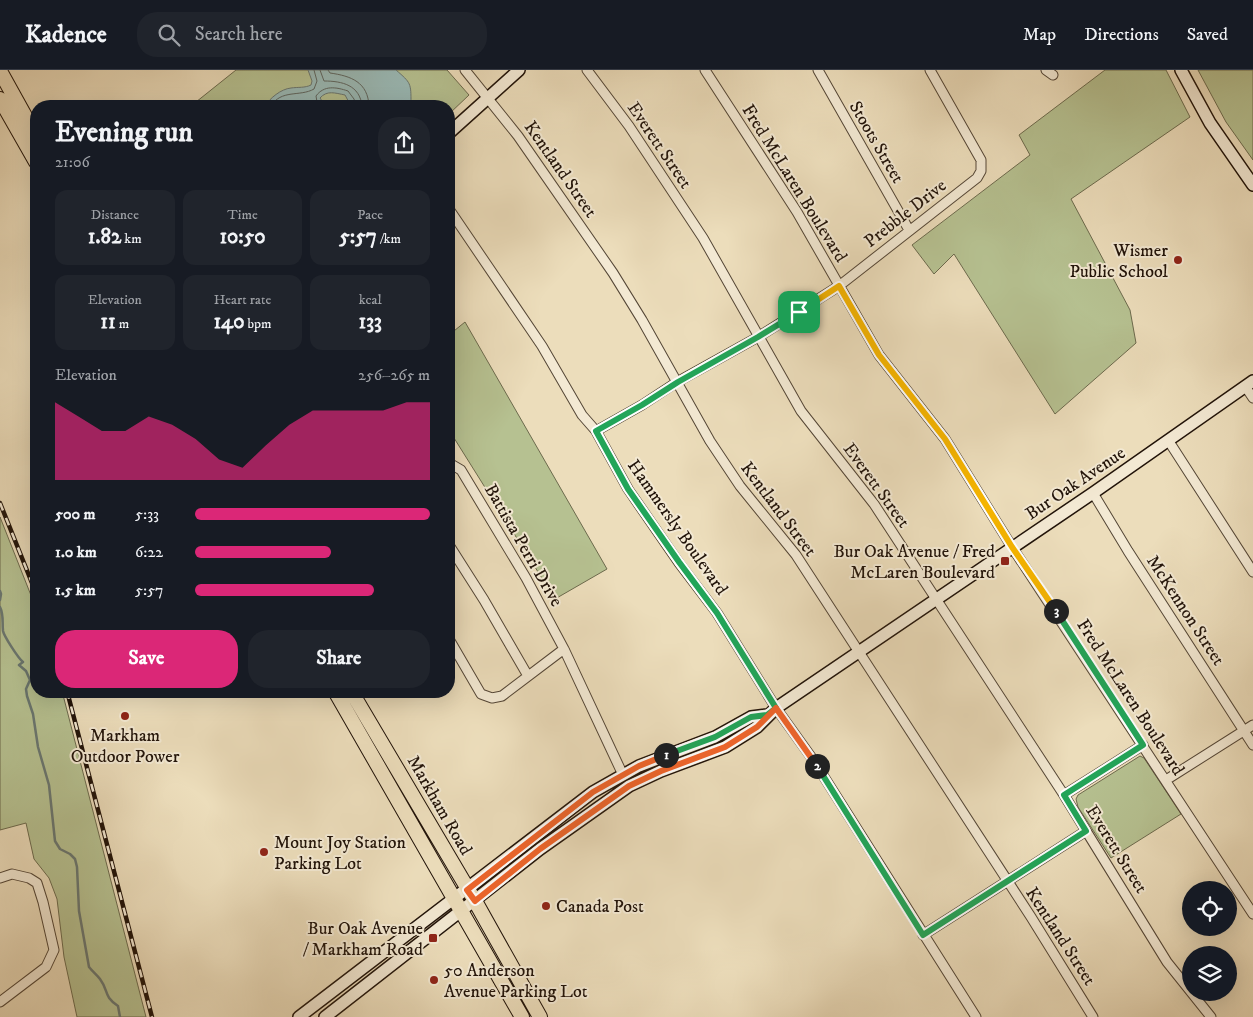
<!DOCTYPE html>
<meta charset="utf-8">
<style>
:root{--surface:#171b24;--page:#20242c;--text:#f1f3f6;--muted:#9ea1a6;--line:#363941;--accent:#db2777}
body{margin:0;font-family:"IM FELL DW Pica",serif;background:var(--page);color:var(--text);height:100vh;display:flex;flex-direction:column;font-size:19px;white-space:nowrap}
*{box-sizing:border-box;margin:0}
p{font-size:16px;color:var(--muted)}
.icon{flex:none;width:28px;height:28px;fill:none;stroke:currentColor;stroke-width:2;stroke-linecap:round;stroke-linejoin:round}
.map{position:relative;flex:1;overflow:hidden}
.sheet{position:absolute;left:30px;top:30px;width:425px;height:598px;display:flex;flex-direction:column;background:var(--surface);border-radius:20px;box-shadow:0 5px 20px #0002}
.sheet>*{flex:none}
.controls{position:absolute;left:1182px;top:811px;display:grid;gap:10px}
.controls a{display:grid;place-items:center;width:55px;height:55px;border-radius:50%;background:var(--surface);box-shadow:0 5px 20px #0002;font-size:25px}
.pin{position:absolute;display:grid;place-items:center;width:42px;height:42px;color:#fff;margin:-21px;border-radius:10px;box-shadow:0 2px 8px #0006}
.km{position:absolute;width:25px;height:25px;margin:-12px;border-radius:50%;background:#222;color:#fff;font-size:14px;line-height:25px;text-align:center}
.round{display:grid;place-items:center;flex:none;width:52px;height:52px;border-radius:20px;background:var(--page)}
.headline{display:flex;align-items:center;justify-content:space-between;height:85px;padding:0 25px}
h1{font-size:28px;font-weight:700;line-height:38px}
.stats{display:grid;grid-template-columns:repeat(3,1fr);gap:8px;height:85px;padding:5px 25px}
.stats div{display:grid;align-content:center;border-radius:12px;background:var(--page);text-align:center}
.stats b{font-size:21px;font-weight:700}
.stats small{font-size:14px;font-weight:400}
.stats p{font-size:14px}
.chart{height:140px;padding:10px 25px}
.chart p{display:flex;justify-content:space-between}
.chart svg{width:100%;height:90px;margin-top:5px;fill:var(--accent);opacity:.7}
.button{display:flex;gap:10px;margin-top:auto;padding:10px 25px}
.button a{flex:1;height:58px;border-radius:20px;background:var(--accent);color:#fff;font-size:20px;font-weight:700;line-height:58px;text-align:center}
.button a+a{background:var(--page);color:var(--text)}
ul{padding:0 25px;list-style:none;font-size:16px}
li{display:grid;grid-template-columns:80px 60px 1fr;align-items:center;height:38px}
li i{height:12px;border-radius:6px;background:var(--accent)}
header{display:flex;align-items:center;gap:30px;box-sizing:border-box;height:70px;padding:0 25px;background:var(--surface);border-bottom:1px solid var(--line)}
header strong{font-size:24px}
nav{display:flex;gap:28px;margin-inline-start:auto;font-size:18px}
.search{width:350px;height:45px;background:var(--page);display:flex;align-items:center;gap:12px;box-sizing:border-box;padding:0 18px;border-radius:20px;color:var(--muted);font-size:19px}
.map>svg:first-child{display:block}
.green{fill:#b6c191;stroke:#6c6a4d}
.water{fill:#9abab7;stroke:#6a7771}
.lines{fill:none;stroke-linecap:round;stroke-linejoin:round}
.shore{stroke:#5e6660;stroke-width:1}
.stream{stroke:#6a7771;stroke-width:2.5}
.street-casing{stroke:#544636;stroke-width:11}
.secondary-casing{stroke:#211309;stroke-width:14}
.primary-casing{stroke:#211309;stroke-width:16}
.street{stroke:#f3e9d3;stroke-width:9}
.secondary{stroke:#f3e9d3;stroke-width:11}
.primary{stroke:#ecddbb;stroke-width:14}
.rail-casing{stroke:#211309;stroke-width:4.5}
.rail{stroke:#f3e9d3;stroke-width:2.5;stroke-dasharray:8;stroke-linecap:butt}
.split-1-casing{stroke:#fff;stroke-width:10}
.split-2-casing{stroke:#fff;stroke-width:10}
.split-3-casing{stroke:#fff;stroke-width:10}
.split-4-casing{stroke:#fff;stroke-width:10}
.split-1{stroke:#22a559;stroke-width:6}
.split-2{stroke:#f0652b;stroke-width:6}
.split-3{stroke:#22a559;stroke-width:6}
.split-4{stroke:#f5b400;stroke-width:6}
.poi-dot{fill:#8f2418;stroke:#f3e9d3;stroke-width:2}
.labels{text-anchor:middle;stroke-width:4;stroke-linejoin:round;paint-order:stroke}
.street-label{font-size:18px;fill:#211309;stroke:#f3e9d3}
.poi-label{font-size:18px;fill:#211309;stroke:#f3e9d3;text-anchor:end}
</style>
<header>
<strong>Kadence</strong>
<div class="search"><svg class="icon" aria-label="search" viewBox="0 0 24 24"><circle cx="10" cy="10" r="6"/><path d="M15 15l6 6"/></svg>Search here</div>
<nav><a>Map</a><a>Directions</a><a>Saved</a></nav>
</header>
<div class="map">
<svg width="1253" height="947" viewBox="0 0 1253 947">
<rect width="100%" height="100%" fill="#ecddbb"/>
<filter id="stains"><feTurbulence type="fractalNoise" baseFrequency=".004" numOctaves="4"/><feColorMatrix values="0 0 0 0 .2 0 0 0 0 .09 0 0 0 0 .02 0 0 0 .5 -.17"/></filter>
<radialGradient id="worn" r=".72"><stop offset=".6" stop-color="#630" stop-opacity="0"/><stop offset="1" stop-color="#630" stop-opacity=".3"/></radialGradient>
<path class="green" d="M236,0H447L469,25L449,44V36H191Z
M1105,0H1166L1190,47L1071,129L1130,240L1136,273L1055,344L954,184L934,204L912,175L1030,85L1019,65Z
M1198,0H1253V90L1226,52Z
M465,252L607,499L555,529L449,360V265Z
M0,447L36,538V621H62L146,947H77L64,887L57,829L49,808L34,789L26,753L0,760Z
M1140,686L1144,688L1181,744L1111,788L1078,737L1076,729L1078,725Z"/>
<path class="water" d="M308,0H396C411,13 411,13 411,33L408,36H351L345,25C335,23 327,20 320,28L322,31L339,36H265C270,28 281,19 291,18C298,17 305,18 311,15L312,11Z"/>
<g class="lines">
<path class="shore" d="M320,0L324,11C342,11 360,15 362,36
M328,0L330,3C351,6 368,12 369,36
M271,36C281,19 300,27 314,19L317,11L314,0
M324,36L317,32L316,26C324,15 336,17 348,21L354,29L356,36"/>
<path class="stream" d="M0,521L1,524L0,530
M0,537C4,545 2,552 3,561C4,566 18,588 23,592L19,595L26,601L30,610L26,619L27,626L33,644L38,677L49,715L55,771L60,779L70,784L75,789L77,797L79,841L89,897C93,902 97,905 100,909C109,921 103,926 118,936L120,947"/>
<defs>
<path id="street" d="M465,0L518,66L613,203L642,250L710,371L740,416L796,485L1031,847L1093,947
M587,0L629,56L703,168L801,341L874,434L1064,725L1167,892L1211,947
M705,0L797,142L879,285L945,369L1012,477L1253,844
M818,0L909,160
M1046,0L1053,5
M449,139L542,276L582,345L596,361L628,419L679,493L717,543L776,638L814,691L976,947
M1245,316L1253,328
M596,361L642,335L677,312L758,267L839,216L977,108L981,101V90L930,0
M1168,370L1253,502
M449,393L461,400L526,508L564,579L623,705
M1093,423L1128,481L1253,675
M449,475L484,530L528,606
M449,569L481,624L492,628L502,626L564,579
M1166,710L1253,655
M1064,725L1143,675
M0,808L12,804L29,808L37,813L43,832L54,880L46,897L0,932
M923,865L1086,761"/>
<path id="secondary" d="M1181,0L1210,53L1253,115
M449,63L519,0
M299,947L593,722L639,696L715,667L751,647L767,645
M325,947L540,779L629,716L661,701L725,677L757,657L776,638L1093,423L1253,311"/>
<path id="primary" d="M0,1L36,66
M0,29L36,92
M335,621L522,947
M351,621L475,831L540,947"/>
</defs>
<use href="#street" class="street-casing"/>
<use href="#secondary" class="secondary-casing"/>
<use href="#primary" class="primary-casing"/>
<use href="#street" class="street"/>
<use href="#secondary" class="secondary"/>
<use href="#primary" class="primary"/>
<defs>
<path id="rail" d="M0,433L36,523
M67,621L152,947"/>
</defs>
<use href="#rail" class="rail-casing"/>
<use href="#rail" class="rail"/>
</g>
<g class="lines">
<defs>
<path id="split-1" d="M666,685L715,667L751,647L767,645L776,638L717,543L679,492L628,419L596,361L642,335L678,312L758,267L799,242"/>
<path id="split-2" d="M666,685L639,696L593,722L467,820L475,831L540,779L629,716L661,701L725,677L757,657L776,638L817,696"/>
<path id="split-3" d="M817,696L923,865L1086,761L1064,725L1143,675L1056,541"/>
<path id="split-4" d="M799,242L839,216L879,285L945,369L1012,477L1056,541"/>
</defs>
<use href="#split-1" class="split-1-casing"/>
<use href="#split-2" class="split-2-casing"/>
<use href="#split-3" class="split-3-casing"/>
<use href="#split-4" class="split-4-casing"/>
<use href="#split-1" class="split-1"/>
<use href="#split-2" class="split-2"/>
<use href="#split-3" class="split-3"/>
<use href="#split-4" class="split-4"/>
</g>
<g class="poi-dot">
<circle cx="1178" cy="190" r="5"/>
<rect x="1000" y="486" width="10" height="10" rx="2.5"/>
<circle cx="125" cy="646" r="5"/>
<circle cx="264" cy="782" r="5"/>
<circle cx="546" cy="836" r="5"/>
<rect x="428" y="863" width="10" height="10" rx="2.5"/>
<circle cx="434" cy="910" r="5"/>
</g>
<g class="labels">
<g class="street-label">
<text transform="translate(877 72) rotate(60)" y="6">Stoots Street</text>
<text transform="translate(660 75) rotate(56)" y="6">Everett Street</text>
<text transform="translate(561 99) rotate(55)" y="6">Kentland Street</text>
<text transform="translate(795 113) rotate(58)" y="6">Fred McLaren Boulevard</text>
<text transform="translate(905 143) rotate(-38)" y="6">Prebble Drive</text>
<text transform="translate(1075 413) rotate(-34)" y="6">Bur Oak Avenue</text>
<text transform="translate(877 415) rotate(54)" y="6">Everett Street</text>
<text transform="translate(779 439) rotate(53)" y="6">Kentland Street</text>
<text transform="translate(678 457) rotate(55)" y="6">Hammersly Boulevard</text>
<text transform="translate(524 475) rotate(60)" y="6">Battista Perri Drive</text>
<text transform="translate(1186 540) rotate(57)" y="6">McKennon Street</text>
<text transform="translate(1131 627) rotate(57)" y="6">Fred McLaren Boulevard</text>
<text transform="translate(440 735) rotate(60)" y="6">Markham Road</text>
<text transform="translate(1117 779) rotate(58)" y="6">Everett Street</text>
<text transform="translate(1061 866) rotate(57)" y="6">Kentland Street</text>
</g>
<g class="poi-label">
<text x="1168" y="186">Wismer<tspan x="1168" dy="21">Public School</tspan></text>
<text x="995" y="487">Bur Oak Avenue / Fred<tspan x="995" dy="21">McLaren Boulevard</tspan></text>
<text x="125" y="671" text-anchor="middle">Markham<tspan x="125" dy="21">Outdoor Power</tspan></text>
<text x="274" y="778" text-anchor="start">Mount Joy Station<tspan x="274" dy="21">Parking Lot</tspan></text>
<text x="556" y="842" text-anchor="start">Canada Post</text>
<text x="423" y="864">Bur Oak Avenue<tspan x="423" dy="21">/ Markham Road</tspan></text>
<text x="444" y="906" text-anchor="start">50 Anderson<tspan x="444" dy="21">Avenue Parking Lot</tspan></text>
</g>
</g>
<rect width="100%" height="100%" filter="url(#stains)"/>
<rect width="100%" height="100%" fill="url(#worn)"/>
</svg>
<div class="controls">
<a><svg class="icon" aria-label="locate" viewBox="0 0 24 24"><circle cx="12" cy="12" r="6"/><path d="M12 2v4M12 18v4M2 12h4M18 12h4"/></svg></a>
<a><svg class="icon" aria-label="layers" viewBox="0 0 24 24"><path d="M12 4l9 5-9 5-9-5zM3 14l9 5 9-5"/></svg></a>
</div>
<div class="pin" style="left:799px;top:242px;background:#1e9e55"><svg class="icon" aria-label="arrive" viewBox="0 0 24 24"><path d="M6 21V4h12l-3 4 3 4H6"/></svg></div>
<b class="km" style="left:666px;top:685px">1</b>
<b class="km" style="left:817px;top:696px">2</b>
<b class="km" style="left:1056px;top:541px">3</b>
<section class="sheet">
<div class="headline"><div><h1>Evening run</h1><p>21:06</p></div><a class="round"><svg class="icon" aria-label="share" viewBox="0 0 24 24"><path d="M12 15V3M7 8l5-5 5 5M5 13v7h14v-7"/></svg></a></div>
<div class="stats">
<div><p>Distance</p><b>1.82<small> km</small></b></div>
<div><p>Time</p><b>10:50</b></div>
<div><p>Pace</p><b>5:57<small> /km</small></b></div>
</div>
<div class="stats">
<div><p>Elevation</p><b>11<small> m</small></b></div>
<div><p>Heart rate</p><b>140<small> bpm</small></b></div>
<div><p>kcal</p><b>133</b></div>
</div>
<div class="chart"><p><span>Elevation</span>256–265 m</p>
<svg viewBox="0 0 160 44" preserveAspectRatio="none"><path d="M0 44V6L10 13L20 20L30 20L40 13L50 17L60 24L70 34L80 38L90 27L100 17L110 10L120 10L130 10L140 10L150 6L160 6V44z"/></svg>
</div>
<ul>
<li><b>500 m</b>5:33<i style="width:100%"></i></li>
<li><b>1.0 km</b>6:22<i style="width:58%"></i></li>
<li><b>1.5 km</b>5:57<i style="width:76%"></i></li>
</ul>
<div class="button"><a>Save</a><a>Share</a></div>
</section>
</div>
